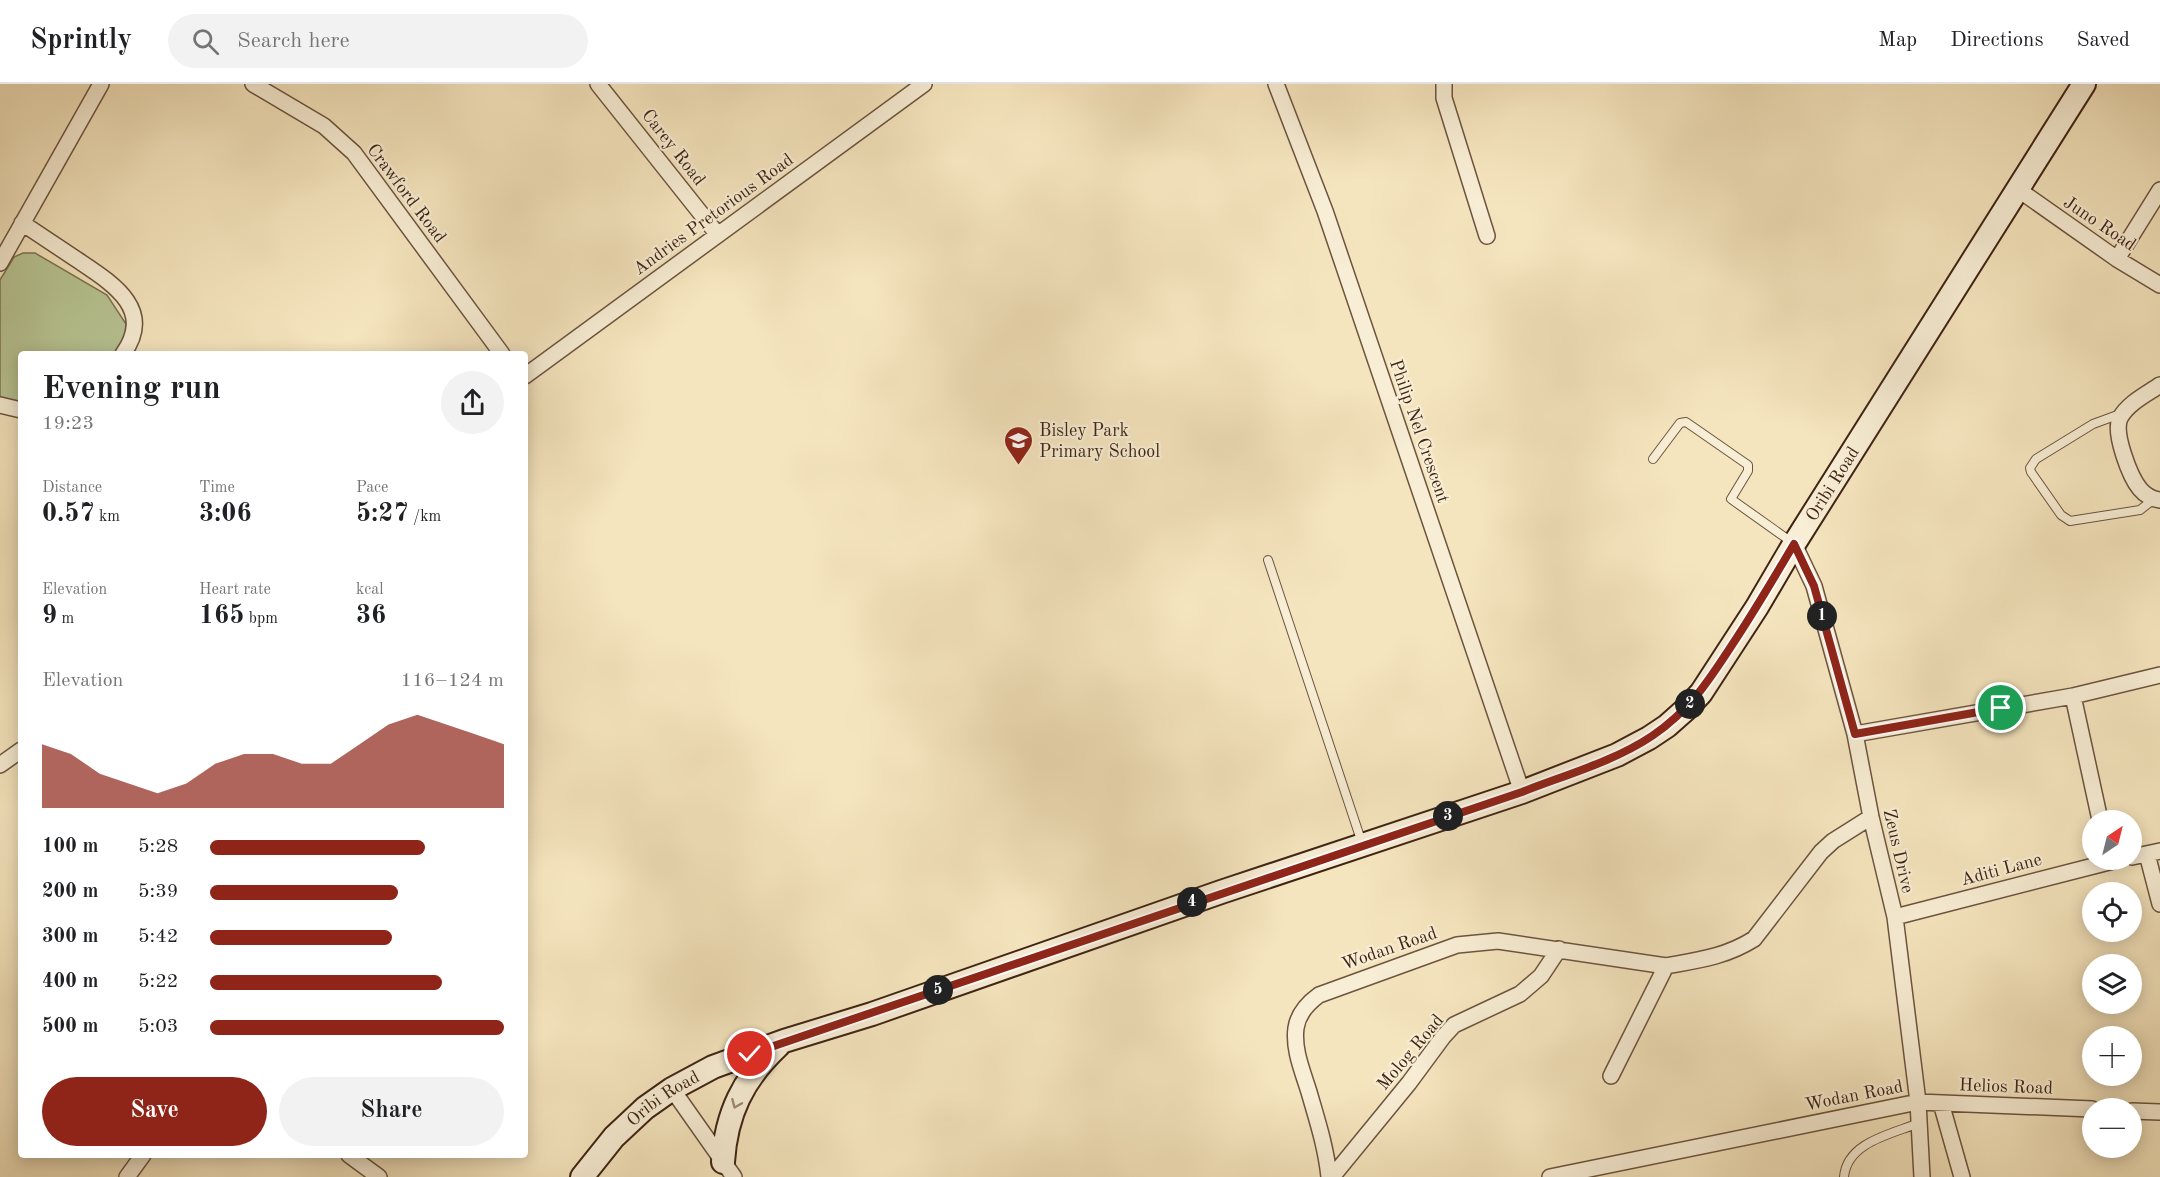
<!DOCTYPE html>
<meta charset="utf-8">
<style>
:root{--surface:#fff;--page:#f2f2f2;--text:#202124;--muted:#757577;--line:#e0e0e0;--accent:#8f2418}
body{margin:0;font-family:"Old Standard TT",serif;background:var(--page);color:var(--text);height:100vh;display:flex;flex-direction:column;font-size:22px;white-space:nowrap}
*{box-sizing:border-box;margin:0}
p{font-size:20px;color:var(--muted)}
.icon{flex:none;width:33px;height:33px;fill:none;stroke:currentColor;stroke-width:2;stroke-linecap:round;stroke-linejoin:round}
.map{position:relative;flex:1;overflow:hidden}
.details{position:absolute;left:18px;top:267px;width:510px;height:807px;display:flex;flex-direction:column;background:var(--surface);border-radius:6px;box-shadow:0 3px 15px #0003}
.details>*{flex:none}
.needle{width:39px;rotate:35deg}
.tools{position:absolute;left:2082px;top:726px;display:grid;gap:12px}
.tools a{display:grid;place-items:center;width:60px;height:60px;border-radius:50%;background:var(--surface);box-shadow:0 3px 15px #0003;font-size:30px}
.pin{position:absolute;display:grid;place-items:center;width:51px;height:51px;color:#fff;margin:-26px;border:3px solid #fff;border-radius:50%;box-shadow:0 2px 6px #0007}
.km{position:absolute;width:30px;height:30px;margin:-15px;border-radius:50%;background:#222;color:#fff;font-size:16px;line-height:30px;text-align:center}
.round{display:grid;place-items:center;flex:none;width:63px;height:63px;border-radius:32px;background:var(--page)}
.head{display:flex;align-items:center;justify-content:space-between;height:102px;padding:0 24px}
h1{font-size:33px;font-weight:700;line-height:45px}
.figures{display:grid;grid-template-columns:repeat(3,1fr);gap:9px;height:102px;padding:6px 24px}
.figures div{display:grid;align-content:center}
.figures b{font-size:26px;font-weight:700}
.figures small{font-size:16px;font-weight:400}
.figures p{font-size:16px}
.chart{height:168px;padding:12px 24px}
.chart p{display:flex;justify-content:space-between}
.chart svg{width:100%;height:108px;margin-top:6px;fill:var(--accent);opacity:.7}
.button{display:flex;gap:12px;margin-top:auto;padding:12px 24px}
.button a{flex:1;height:69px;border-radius:36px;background:var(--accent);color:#fff;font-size:24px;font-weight:700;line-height:69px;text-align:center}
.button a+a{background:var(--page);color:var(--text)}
ul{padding:0 24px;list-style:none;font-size:20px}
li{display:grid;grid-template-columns:96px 72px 1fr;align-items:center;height:45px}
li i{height:15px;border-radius:8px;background:var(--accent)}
header{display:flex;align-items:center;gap:36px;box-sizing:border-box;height:84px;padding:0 30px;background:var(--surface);border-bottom:2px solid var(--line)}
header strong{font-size:28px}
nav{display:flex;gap:33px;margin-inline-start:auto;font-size:21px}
.search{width:420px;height:54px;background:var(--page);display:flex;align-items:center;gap:15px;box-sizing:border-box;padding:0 21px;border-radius:33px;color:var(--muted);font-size:22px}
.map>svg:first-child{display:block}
.green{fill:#b8c594;stroke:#7c7454;stroke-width:1.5}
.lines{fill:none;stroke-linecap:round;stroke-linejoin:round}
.lane-casing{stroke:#6c543f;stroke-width:10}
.street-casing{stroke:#6c543f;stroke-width:18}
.secondary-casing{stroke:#3f2415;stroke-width:26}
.lane{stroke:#f8eed5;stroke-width:8}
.street{stroke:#f8eed5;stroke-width:15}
.secondary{stroke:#f8eed5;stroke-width:22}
.oneway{stroke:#9c8975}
.route-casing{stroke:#fff;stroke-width:12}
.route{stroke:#8f2418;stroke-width:8}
.labels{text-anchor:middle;stroke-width:4.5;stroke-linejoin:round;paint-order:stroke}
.street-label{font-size:18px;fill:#3f2415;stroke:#f8eed5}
.poi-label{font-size:18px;fill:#3f2415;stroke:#f8eed5;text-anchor:start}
</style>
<header>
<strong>Sprintly</strong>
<div class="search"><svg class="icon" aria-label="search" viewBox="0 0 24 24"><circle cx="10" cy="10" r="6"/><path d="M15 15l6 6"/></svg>Search here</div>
<nav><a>Map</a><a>Directions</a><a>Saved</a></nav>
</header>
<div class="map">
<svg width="2160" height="1093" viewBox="0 0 2160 1093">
<rect width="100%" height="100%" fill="#f5e5be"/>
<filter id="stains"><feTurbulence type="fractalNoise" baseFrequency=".00333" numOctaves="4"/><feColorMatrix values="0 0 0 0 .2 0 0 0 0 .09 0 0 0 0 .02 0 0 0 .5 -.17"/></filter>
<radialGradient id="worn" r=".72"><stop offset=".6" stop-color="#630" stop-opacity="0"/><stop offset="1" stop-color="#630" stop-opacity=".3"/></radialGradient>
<path class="green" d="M23,169H35L107,211L126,240L124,260L115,270H21V322L0,315V196L14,173Z"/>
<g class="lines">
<defs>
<path id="lane" d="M2123,329L2093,340L2036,375L2030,384L2031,388L2061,431L2070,437L2140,426L2154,415
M1653,375L1680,339L1686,338L1748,381V387L1731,415L1793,459
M1268,476L1362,759
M1844,1093C1847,1058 1892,1050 1919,1039"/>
<path id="street" d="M253,0L324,42L354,69L502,270
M598,0L718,151
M1276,0L1325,127L1522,708
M1444,0V14L1487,152
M2019,106L2117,175L2160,201
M22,139C40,151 58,163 76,175C110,198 156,224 123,270
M2117,175L2160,106
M0,179L101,0
M525,292L924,0
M2160,301C2147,310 2128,319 2120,334C2113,349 2130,393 2140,405C2145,411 2152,415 2160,416
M0,321L21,326
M1794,460L1814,502L1855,650L1871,733L1895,833L1918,1018L1922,1093
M2073,612L2100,736
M1855,650L2073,612L2160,591
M0,681L21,666
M2147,770L2160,820
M2132,773L2160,767
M1895,833L2117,776
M1611,992L1666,882C1699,876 1725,873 1754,855L1821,768L1833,757L1871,733
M672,1005L734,1093
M1941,1019L1962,1093
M2132,1027L2160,1028
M349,1071L379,1093
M127,1093L143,1071
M1329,1093C1326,1063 1317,1036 1309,1008C1303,988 1293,966 1296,944C1298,930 1308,919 1319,911L1457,861L1498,857L1666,882
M1332,1093L1409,999L1443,953L1454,941L1520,910L1541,892L1559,865
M1550,1093L1918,1018L2092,1025"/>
<g id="secondary">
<path d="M723,1078C726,1030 743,995 778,962"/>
<path id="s1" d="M582,1093L614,1053L645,1024L672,1005L713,983L784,957L872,930L1221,808L1522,708L1617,671L1649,654L1667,642L1685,626L1701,609L1757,523L1794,460L2084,0"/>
</g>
</defs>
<use href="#lane" class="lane-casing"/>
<use href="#street" class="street-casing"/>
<use href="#secondary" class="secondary-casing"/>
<use href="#lane" class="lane"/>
<use href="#street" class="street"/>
<use href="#secondary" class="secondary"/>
</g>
<defs><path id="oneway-chevron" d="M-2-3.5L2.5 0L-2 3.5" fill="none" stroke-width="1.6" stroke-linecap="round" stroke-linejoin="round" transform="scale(1.5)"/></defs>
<use class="oneway" href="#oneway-chevron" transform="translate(736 1020) rotate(113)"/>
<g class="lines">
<defs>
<path id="route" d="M750,970L1522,708C1565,691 1613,678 1652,652C1689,627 1708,598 1732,561C1754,528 1774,494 1794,460L1814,502L1855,650L2001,624"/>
</defs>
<use href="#route" class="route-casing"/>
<use href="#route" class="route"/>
</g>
<defs>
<symbol id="school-pin" viewBox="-11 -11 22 30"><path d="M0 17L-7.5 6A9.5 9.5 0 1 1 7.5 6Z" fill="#8f2418" stroke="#f8eed5"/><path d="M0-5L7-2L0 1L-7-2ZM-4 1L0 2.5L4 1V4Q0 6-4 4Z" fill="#fff"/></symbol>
</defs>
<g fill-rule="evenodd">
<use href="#school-pin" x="1002" y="340" width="33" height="45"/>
</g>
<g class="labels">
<g class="street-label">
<text transform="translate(674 63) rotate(52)" y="6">Carey Road</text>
<text transform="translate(407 109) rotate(53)" y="6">Crawford Road</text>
<text transform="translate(713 130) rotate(-36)" y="6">Andries Pretorious Road</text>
<text transform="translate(2100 139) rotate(34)" y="6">Juno Road</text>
<text transform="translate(1420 347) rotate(71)" y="6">Philip Nel Crescent</text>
<text dy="6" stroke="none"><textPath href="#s1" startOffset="1482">Oribi Road</textPath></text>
<text transform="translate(1899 767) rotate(77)" y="6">Zeus Drive</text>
<text transform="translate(2001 785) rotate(-15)" y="6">Aditi Lane</text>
<text transform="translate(1389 864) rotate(-19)" y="6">Wodan Road</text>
<text transform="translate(1410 968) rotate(-50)" y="6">Molog Road</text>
<text transform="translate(2006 1002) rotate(2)" y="6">Helios Road</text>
<text transform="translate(1854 1011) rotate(-11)" y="6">Wodan Road</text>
<text dy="6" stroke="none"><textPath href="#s1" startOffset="114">Oribi Road</textPath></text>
</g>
<g class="poi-label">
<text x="1039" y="352">Bisley Park<tspan x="1039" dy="21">Primary School</tspan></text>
</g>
</g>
<rect width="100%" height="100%" filter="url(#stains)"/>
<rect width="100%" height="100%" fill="url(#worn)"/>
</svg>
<div class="tools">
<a><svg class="needle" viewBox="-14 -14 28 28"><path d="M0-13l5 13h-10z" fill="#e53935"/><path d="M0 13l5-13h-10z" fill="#757577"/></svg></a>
<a><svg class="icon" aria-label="locate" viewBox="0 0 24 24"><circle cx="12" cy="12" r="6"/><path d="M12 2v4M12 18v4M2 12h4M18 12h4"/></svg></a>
<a><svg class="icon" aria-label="layers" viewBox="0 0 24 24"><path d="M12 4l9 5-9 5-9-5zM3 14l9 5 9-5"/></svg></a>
<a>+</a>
<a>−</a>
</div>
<div class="pin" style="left:2001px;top:624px;background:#1e9e55"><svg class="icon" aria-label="arrive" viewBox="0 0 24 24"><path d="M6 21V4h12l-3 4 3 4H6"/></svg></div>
<div class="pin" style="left:750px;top:970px;background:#d93025"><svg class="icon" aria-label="check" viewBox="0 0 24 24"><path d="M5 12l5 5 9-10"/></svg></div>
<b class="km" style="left:1822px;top:532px">1</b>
<b class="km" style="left:1690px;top:620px">2</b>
<b class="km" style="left:1448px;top:732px">3</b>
<b class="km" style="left:1192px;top:818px">4</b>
<b class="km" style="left:938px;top:906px">5</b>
<section class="details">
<div class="head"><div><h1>Evening run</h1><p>19:23</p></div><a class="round"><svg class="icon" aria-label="share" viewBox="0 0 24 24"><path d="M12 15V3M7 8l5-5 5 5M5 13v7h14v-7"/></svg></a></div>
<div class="figures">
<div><p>Distance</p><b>0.57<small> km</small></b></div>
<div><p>Time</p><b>3:06</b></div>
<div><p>Pace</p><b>5:27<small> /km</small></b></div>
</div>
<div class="figures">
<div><p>Elevation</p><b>9<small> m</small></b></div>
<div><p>Heart rate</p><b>165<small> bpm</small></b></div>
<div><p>kcal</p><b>36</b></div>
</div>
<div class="chart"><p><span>Elevation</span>116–124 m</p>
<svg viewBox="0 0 160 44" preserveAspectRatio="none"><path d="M0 44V18L10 22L20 30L30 34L40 38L50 34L60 26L70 22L80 22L90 26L100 26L110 18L120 10L130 6L140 10L150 14L160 18V44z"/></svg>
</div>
<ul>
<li><b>100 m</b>5:28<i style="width:73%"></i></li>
<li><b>200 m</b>5:39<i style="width:64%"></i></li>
<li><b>300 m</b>5:42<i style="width:62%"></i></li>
<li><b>400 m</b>5:22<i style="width:79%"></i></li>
<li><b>500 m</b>5:03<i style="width:100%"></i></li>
</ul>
<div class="button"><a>Save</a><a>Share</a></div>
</section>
</div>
